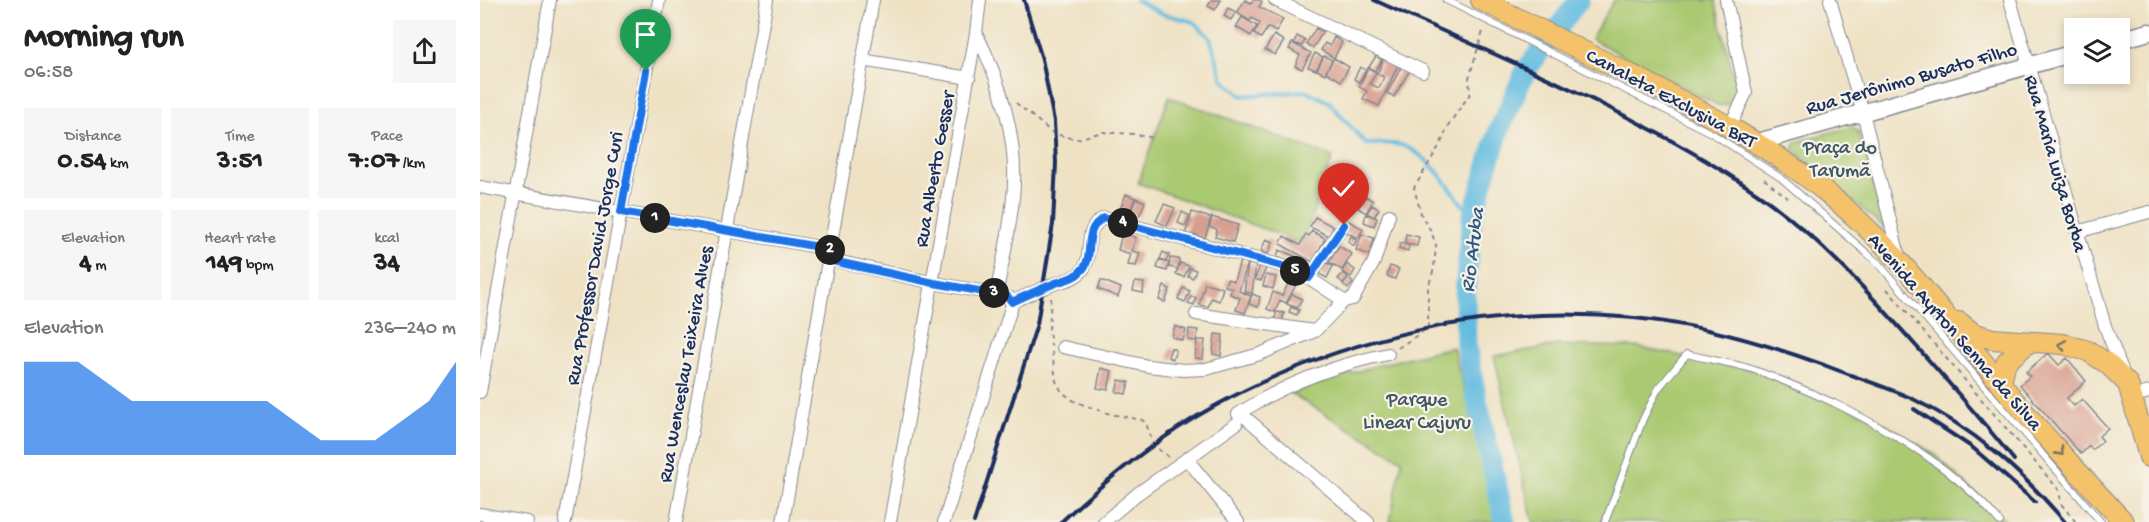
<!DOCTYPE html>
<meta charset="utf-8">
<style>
:root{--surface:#fff;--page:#f6f6f6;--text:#222;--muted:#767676;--accent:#1a73e8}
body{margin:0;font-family:"Gochi Hand",sans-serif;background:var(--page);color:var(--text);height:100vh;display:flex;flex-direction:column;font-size:22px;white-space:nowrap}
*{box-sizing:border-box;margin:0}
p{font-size:20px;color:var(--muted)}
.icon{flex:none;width:33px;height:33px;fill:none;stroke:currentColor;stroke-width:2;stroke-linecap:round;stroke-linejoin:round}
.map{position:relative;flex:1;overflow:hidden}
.side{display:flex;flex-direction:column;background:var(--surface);width:480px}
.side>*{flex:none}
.fabs{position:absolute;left:1584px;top:18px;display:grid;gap:12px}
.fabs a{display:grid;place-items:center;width:66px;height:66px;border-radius:0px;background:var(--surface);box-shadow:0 3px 9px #0003;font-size:30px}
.pin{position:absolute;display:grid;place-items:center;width:51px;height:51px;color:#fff;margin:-62px -26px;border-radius:50% 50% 50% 0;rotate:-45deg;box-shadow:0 0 6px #0007}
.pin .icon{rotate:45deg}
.km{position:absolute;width:30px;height:30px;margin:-15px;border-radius:50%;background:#222;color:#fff;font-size:16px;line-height:30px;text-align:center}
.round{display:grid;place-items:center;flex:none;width:63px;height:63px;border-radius:0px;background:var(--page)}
.overview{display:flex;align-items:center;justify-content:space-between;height:102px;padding:0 24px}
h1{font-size:33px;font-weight:700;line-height:45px}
.figures{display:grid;grid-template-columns:repeat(3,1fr);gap:9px;height:102px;padding:6px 24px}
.figures div{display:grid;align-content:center;border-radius:0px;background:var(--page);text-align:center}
.figures b{font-size:26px;font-weight:700}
.figures small{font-size:16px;font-weight:400}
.figures p{font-size:16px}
.chart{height:168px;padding:12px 24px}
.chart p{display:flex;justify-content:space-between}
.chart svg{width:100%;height:108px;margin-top:6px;fill:var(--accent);opacity:.7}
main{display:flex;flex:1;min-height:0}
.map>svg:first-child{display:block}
.green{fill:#aac971;stroke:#627c68;stroke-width:1.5}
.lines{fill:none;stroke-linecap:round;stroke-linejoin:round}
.stream{stroke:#63bce0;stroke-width:4}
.river{stroke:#63bce0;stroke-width:21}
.building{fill:#d79e8f}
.service-casing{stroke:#858891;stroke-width:8}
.minor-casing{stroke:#858891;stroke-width:14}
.tertiary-casing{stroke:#858891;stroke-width:19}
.primary-casing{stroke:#858891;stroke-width:22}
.path{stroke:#858891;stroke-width:2;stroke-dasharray:4.5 4.5;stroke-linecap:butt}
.service{stroke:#fff;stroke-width:6}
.minor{stroke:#fff;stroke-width:12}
.tertiary{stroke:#fff;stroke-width:16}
.primary{stroke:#f3c26a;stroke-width:20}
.rail{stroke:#1b2f5e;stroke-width:4}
.oneway{stroke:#7c7163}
.route-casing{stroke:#fff;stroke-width:12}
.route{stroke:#1a73e8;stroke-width:8}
.labels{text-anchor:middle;stroke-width:4.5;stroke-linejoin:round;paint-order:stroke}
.street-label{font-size:20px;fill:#1b2f5e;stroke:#f7f3e8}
.park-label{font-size:20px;fill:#3f5663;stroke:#f7f3e8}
.water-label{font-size:21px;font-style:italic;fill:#315985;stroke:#f7f3e8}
</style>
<main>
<section class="side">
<div class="overview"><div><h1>Morning run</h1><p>06:58</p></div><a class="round"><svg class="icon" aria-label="share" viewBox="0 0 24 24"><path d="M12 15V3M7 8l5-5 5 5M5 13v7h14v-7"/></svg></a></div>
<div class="figures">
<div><p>Distance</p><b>0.54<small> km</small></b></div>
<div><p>Time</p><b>3:51</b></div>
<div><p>Pace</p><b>7:07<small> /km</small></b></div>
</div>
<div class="figures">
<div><p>Elevation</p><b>4<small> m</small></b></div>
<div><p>Heart rate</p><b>149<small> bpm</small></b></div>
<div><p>kcal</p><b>34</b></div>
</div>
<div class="chart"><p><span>Elevation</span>236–240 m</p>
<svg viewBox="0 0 160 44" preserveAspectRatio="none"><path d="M0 44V6L10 6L20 6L30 14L40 22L50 22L60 22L70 22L80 22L90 22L100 30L110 38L120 38L130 38L140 30L150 22L160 6V44z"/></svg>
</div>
</section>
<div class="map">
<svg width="1669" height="522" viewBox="0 0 1669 522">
<rect width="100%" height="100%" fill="#f7f3e8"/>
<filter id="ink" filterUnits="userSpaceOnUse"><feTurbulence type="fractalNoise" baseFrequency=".0167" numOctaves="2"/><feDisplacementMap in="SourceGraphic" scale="12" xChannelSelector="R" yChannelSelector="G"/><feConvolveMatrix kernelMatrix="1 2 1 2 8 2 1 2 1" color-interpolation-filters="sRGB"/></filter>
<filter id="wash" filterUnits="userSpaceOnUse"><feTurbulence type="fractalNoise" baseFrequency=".008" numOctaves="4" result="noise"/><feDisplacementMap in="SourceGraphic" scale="24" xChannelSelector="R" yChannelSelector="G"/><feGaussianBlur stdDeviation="1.35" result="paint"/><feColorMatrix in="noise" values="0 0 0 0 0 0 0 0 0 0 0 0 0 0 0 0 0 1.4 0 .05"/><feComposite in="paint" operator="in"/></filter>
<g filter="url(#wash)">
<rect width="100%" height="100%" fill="#efe2c4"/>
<path class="green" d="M1134,0H1235L1256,86L1255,94L1250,104L1239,106L1111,39Z
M689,97L853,157L822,243L658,183Z
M1371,127L1378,131L1405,224L1404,228L1313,149L1316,142Z
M1079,345L1156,347L1288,373L1401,421L1454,454L1526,522H1053L1014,356Z
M973,347L1019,522H910L922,460L811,394C864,373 918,359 973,347Z"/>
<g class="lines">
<path class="stream" d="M656,0L683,14L714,22L730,38L743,80L762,96L826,91L849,102L886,144C895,144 905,143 915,144C946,147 974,194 992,218"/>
<path class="river" d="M1025,522L996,396L986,345L985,293L992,218L1019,130L1046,70L1099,0"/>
</g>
<g id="blocks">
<path class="building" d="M731,0H741L735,10L728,6Z
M765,0L771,3L773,0H779L782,2L779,7L803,19L796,32L788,27L781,38L774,34L780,23L772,18L770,21L757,13Z
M748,8L756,12L751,20L744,16Z
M762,17L777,26L771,36L756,27Z
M836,28L843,32L833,48L826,44Z
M794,35L804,41L795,55L785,50Z
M817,36L825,40L822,46L814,43Z
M854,37L862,42L854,58L841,50L845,43L850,46Z
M812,43L831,53L822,69L815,66L820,55L809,49Z
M835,53L843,57L836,70L828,67Z
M844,56L852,60L845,74L837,70Z
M896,56L902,60L895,71L889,67Z
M854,58L869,67L861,81L846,72Z
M904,58L918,65L899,106L883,99L887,91L879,87L888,68L896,72L890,84L899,88L904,77L897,74Z
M922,66L930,70L914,97L907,93Z
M880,67L886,70L879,82L874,79Z
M646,194L655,198L649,213L640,209Z
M885,196L893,201L886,213L878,208Z
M656,198L665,202L659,216L650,213Z
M684,204L695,208L687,226L676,221Z
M892,205L899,209L894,217L887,213Z
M702,212L710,216L705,226L698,223Z
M712,212L731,218L725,238L715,235L714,240L704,238Z
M886,214L897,218L894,226L884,222Z
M732,217L758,225L753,242L735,237L737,229L729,227Z
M835,217L854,227L849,236L830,227Z
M869,221L883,229L878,238L864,231Z
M832,231L845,238L833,262L800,244L804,236L820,245L826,234L829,236Z
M642,234L656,237L652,251L660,253L656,266L648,265L651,254L638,250Z
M882,234L894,238L890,255L876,250Z
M926,234L939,237L937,246L925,244Z
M871,236L877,240L874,246L868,242Z
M786,239L793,242L788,254L781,251Z
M920,243L929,245L928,251L919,248Z
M859,246L872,254L862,270L849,262Z
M799,250L828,261L825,268L797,257Z
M683,252L689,255L686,261L680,259Z
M690,258L699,259L698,269L689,267Z
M679,260L689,263L687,271L677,268Z
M760,261L768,263L759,291L771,296L765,313L756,310L760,298L750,294L752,288L745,286L747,279L754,281Z
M845,262L853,266L847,278L839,274Z
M700,263L709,266L704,277L696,274Z
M768,264L776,265L772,293L764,292Z
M867,264L875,270L871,277L862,271Z
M780,266L786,268L781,281L775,279Z
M910,266L919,269L915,279L907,276Z
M710,268L716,270L713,278L708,276Z
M863,273L868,277L863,283L858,279Z
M786,275L796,277L793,289L783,286Z
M868,278L873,283L868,289L863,284Z
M621,280L641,288L638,297L618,289Z
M655,282L664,283L663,293L653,291Z
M809,282L816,285L806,303L800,300L795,312L787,309L793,292L802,296Z
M725,283L743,288L739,301L731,298L728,307L719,305Z
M684,286L690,289L685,302L679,300Z
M703,288L710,291L705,302L698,299Z
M772,294L780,297L778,307L769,304Z
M812,294L822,299L817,308L807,304Z
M711,296L716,298L714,305L708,303Z
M811,307L819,310L817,315L809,312Z
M796,312L804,313L802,322L795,321Z
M695,326L706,330L703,341L692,337Z
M709,329L718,330L716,341L708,340Z
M735,334L743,335L741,356L733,354Z
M717,340H725L723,359L715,358Z
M691,348L696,350L693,359L688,357Z
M1568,353L1579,365L1587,358L1606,381L1587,398L1594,406L1602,399L1628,428L1619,436L1623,441L1612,450L1609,446L1601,454L1540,385L1550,376L1546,372Z
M621,368L632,371L628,390L617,388Z
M639,380L649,382L646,394L636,392Z"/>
</g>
</g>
<g filter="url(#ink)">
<use href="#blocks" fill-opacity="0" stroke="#858891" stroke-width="1.5"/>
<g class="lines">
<defs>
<path id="service" d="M966,0L1233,134L1301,178L1398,263L1621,522
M1125,522L1163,419L1178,389L1207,354C1226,359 1246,362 1265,367C1295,376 1325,390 1354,403C1415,433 1475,469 1520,522"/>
<path id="minor" d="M795,0L943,71
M1246,0L1266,93L1250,126
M1350,0L1383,113L1420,260
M1530,0L1625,326L1644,375
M382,60L489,78
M0,187L350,249
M1597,232L1669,212
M348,259L454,283L516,294
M829,278L863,225
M532,302C545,296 558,290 571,285C581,281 593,280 601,272C616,256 600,230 624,218L806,267L829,278L864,301L873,299L894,262L909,215
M716,314L834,331
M583,347L668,366L703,370L726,369L780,354L835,331L864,301
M0,392L70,0
M1651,397L1669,392
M758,414C804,384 855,365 908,354
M765,417L888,522
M707,459L758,522
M0,514L47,522
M85,522L179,0
M196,522L287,0
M303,522L393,0
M410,522L496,33L500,0
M464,522L532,305L530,298L516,294C523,262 530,230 533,198C539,142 521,82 496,33
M624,522L657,494L756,424"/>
<path id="tertiary" d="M1640,40L1669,32
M1278,142L1594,53"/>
<path id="primary" d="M1001,0C1053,26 1104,52 1156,77C1224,112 1286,144 1346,192C1427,257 1479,336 1546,414C1578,451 1611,486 1644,522
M1479,322L1493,333L1512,339L1583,344L1608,351L1628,364L1648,384L1669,457
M1521,383L1526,362L1549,342"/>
</defs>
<use href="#service" class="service-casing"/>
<use href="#minor" class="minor-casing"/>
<use href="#tertiary" class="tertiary-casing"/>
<use href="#primary" class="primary-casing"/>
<path class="path" d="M536,103L574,134L597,139L623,132L654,134L674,138
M1284,179L1308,198
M1407,289L1579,490L1581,504L1596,522
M571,298L569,330L571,346
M918,348L948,328V288L954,268L956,245L951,231L942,217L934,188L961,143L969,124L990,94L989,78L1004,28
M572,352L576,381L582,392L594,401L607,406L630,414L662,420L666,423L674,446L690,458"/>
<use href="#service" class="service"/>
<use href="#minor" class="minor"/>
<use href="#tertiary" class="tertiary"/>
<use href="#primary" class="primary"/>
<path class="rail" d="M894,0C1025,60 1162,114 1281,196C1340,238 1389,293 1437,347C1470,384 1503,421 1534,460
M1434,409L1493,448L1555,502
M494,522L557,324L573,224L576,163L574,121L562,59L544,0
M581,522C627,479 677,438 733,407C860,337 1009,303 1154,318C1219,324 1284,343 1344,365C1374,377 1405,386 1433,399C1494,428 1542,472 1585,522"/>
</g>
<defs><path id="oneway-chevron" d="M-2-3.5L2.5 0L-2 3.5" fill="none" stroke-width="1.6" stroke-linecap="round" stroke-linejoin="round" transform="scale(1.5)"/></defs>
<g class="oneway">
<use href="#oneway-chevron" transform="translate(1582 345) rotate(-171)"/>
<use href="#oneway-chevron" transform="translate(1580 452) rotate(48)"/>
</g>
</g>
<g class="lines" filter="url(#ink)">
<defs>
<path id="route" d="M166,71L141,212L350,249L348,260L454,283L527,296L532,302C545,296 558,290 571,285C581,280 593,280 601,271C617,256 600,230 624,218L806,267L829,278L864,225"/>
</defs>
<use href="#route" class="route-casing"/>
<use href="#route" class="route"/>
</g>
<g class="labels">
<g class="street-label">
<text transform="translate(1431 77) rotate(-16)" y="7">Rua Jerônimo Busato Filho</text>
<text transform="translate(1192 97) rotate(28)" y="7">Canaleta Exclusiva BRT</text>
<text transform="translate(1577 163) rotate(74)" y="7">Rua Maria Luiza Borba</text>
<text transform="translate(453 169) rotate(-80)" y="7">Rua Alberto Gesser</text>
<text transform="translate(113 258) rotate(-80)" y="7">Rua Professor David Jorge Curi</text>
<text transform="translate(1476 331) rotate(49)" y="7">Avenida Ayrton Senna da Silva</text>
<text transform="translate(204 364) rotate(-80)" y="7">Rua Wenceslau Teixeira Alves</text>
</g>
<g class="park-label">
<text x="1360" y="153">Praça do<tspan x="1360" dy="23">Tarumã</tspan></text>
<text x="937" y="405">Parque<tspan x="937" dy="23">Linear Cajuru</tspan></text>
</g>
<g class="water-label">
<text transform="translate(991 250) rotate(-83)" y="7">Rio Atuba</text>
</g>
</g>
</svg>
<div class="fabs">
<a><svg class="icon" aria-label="layers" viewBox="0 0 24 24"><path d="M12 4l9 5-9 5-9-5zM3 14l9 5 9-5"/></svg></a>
</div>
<div class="pin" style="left:166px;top:71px;background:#1e9e55"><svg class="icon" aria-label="arrive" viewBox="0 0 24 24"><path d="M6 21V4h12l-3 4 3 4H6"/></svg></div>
<div class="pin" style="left:864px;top:225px;background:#d93025"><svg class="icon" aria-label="check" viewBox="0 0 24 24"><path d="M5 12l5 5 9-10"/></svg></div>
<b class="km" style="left:175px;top:218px">1</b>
<b class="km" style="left:350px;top:250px">2</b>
<b class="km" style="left:514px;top:293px">3</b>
<b class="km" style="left:643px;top:223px">4</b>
<b class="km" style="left:815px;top:271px">5</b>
</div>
</main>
